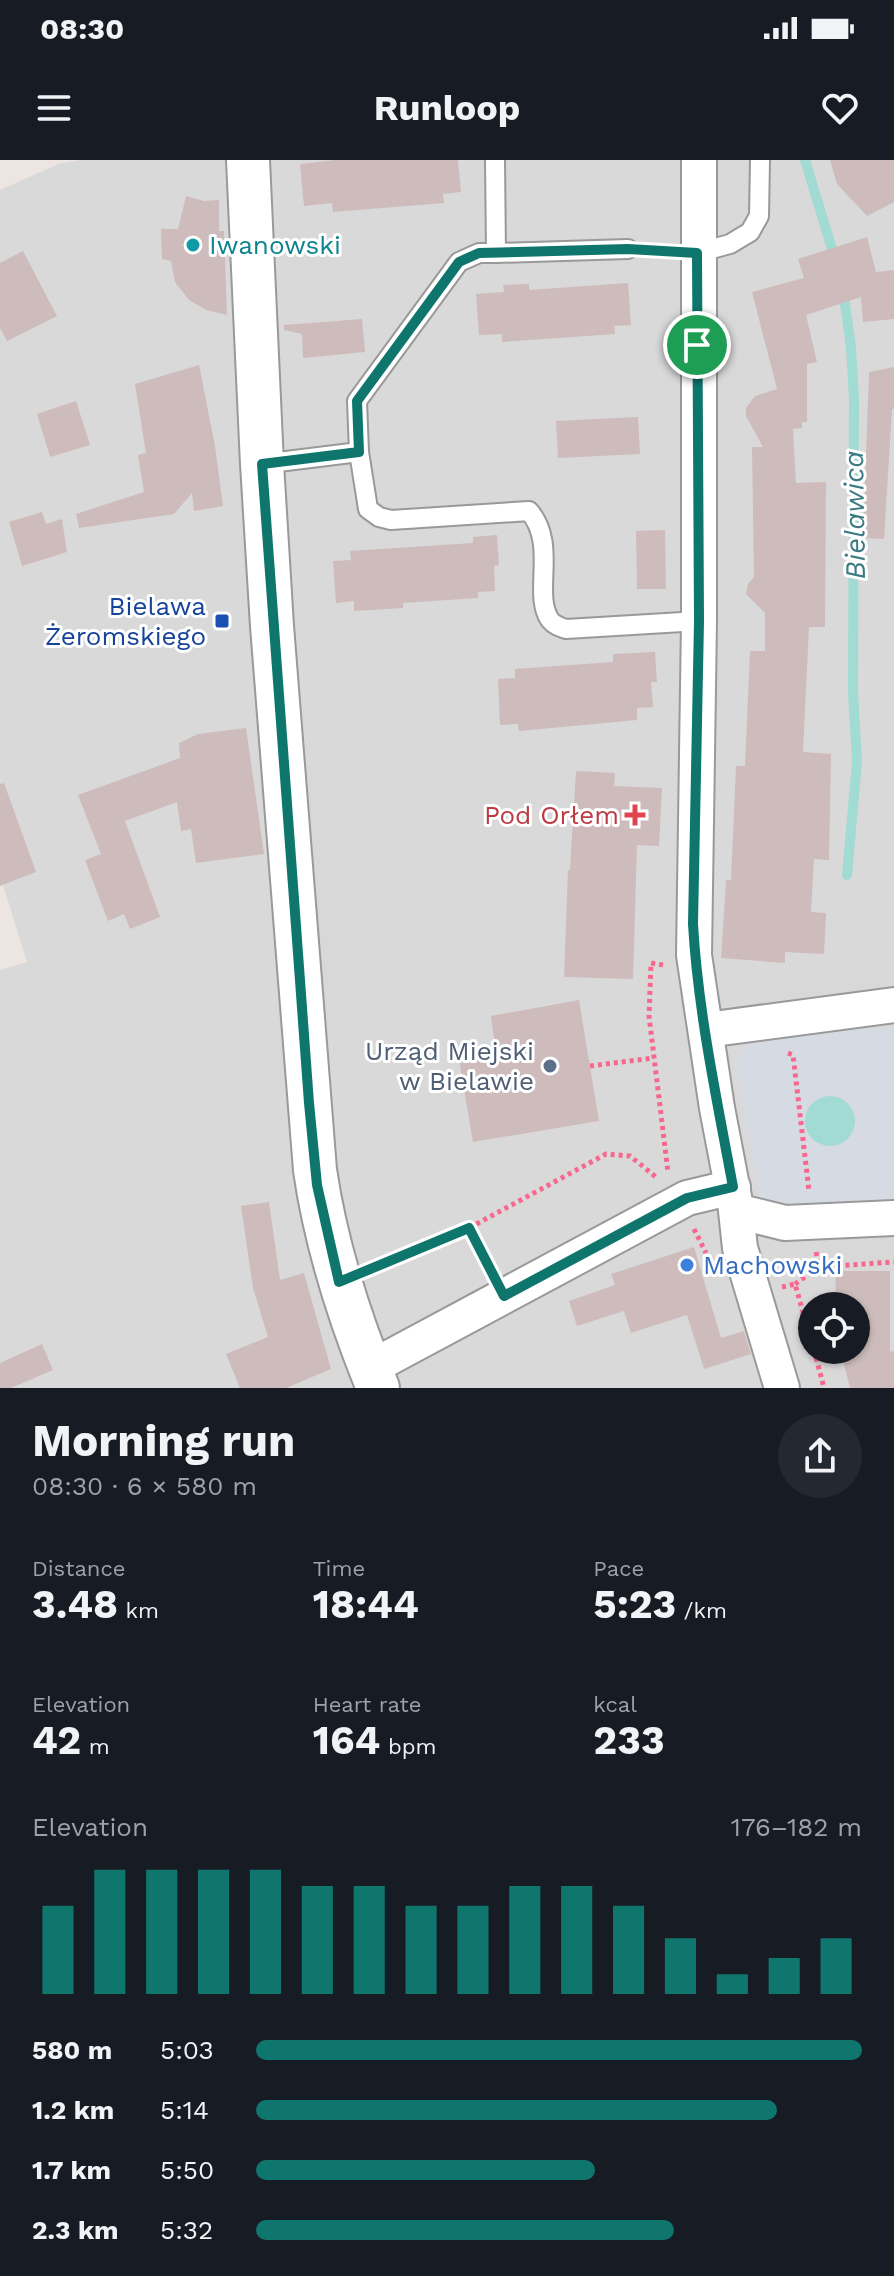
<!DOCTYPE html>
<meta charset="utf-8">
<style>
:root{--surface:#171b24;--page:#242831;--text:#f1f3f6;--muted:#9ea1a6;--accent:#0f766e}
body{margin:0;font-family:"Work Sans",sans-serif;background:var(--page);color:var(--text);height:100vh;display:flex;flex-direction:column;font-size:30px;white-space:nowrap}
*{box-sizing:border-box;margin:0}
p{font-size:26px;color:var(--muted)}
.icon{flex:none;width:44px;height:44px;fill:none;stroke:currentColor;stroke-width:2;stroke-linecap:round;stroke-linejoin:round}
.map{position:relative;height:1228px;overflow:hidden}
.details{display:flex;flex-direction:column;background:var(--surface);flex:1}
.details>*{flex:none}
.controls{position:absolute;left:798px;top:1132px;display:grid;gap:16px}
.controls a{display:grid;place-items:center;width:72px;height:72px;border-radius:50%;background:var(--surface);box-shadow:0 2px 6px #0004;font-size:40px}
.pin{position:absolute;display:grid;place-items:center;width:68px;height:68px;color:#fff;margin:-34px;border:4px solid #fff;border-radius:50%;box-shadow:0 2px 8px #0007}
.round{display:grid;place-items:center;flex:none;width:84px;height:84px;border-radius:42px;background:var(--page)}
.head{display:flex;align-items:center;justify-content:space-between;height:136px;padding:0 32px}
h1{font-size:44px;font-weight:700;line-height:60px}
.stats{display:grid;grid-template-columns:repeat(3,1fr);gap:12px;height:136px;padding:8px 32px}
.stats div{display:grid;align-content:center}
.stats b{font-size:40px;font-weight:700}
.stats small{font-size:22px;font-weight:400}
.stats p{font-size:22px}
.chart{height:224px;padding:16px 32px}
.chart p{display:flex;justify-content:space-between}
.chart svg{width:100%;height:144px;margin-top:8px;stroke:var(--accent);stroke-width:6}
ul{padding:0 32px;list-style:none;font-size:26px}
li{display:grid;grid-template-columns:128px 96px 1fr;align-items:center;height:60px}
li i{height:20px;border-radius:10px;background:var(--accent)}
.status{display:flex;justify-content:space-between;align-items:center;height:56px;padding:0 40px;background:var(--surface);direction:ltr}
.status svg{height:22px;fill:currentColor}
header{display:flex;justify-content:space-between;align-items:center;height:104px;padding:0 32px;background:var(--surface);font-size:36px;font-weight:700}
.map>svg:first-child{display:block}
.residential{fill:#dad9d9;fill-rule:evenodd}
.parking{fill:#d8d8d8}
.plaza{fill:#d6dbe3}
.water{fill:#a2dbd3}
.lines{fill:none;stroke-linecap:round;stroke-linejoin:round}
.stream{stroke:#a2dbd3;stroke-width:10}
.building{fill:#cdbcbb}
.service-casing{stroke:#999;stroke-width:22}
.minor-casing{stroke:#999;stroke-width:38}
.tertiary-casing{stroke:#999;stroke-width:46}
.path{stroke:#f8688e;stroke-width:5;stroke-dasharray:4 4;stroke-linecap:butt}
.service{stroke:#fff;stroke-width:18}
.minor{stroke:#fff;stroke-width:34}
.tertiary{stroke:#fff;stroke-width:42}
.route-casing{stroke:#fff;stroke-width:16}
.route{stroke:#0f766e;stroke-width:10}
.culture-dot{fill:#0f9aa8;stroke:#fff;stroke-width:3}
.transit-dot{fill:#1a4fb4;stroke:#fff;stroke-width:3}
.health-dot{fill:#e0444e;stroke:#fff;stroke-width:3}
.service-dot{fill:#5c6f8a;stroke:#fff;stroke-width:3}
.shop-dot{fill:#3f7fe0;stroke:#fff;stroke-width:3}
.labels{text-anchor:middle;stroke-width:6;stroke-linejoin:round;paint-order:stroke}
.culture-label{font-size:26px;fill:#0d838f;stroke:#fff;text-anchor:start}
.transit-label{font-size:26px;fill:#164399;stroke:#fff;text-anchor:end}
.health-label{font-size:26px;fill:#be3a42;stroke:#fff;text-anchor:end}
.service-label{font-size:26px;fill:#4e5e75;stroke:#fff;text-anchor:end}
.shop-label{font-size:26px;fill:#366cbe;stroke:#fff;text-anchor:start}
.water-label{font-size:28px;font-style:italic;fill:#3c7a84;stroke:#fff}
</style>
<div class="status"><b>08:30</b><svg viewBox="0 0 49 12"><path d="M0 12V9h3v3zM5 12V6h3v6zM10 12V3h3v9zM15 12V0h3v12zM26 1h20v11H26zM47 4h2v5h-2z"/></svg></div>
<header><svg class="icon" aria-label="menu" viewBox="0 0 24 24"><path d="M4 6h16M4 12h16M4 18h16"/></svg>Runloop<svg class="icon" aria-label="heart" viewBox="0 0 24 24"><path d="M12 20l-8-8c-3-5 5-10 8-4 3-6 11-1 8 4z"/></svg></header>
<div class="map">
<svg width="894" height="1228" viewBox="0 0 894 1228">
<rect width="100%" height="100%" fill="#ede5e2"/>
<path class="residential" d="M81,0H894V1228H0V810L27,802L0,715V30L61,3ZM812,1146H856V1190H812Z"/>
<path class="parking" d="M709,133L735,150V558L710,539Z
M305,604L458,616L481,850L325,871Z
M874,805L888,829L760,851L745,828Z
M682,841L695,970L673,995L659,857Z
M894,1073V1100L829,1105L819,1079Z"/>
<path class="plaza" d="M887,867L894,869V1045L788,1049L767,1044L758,1030L737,908L738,893L756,877Z"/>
<path class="water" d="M805 961a25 25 0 1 1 50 0a25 25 0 1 1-50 0Z"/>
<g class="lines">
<path class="stream" d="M805,0L835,99
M843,130L851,187L854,240L853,532L857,601L847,715"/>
</g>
<path class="building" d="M335,0H458L461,32L443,34L444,43L333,52L332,43L304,46L300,4Z
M830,0H894V42L867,56L837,24Z
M186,36L204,41L219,40V71H224L227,155L206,150L189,140L175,122L171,101L162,99L161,69H178Z
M867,77L876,112L894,110V159L863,162L861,137L806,155L817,202L807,204V262H802V268L793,269L796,323L826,322L825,467H809L803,592L831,594L829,700L814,699L811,752L826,753L824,794L785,792V803L721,798L726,720H731L736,606H745L750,491H765V453L746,434L748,424L754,417L752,287H763L746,256V248L755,236L777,229L752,132L804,118L798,99Z
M23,91L57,156L7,181L0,168V103Z
M628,123L631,165L614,166L615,174L502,182V174L479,175L476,134L504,132L503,125L529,124V130Z
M362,159L365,192L303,198L302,174L284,170V165Z
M199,205L215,286L223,346L194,351L192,333L174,354L79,368L76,354L144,332L138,295L146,293L135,224Z
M894,207V249H892L884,379L863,378L869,212Z
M76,241L90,285L50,297L37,254Z
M638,257L640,294L558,298L556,261Z
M42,352L46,364L62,359L67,392L22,406L9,362Z
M665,370L666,429H637L636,371Z
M497,375L499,405L494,406L495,431L478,432V438L403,443V448L354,451V441L336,443L333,401L351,400L350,391L473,383V377Z
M655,492L657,522H651L653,547L637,548V560L519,571L518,564L500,565L498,519L515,518V509L613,502V494Z
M246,568L264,694L196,703L191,669L181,671L177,642L125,661L160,757L130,769L124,754L108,761L85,700L101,694L78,635L180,598L179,583L198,574Z
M576,611L615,613L614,626L662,628L659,686L637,685L633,819L564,817L568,710H570Z
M4,623L36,712L0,726V624Z
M579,840L599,961L473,982L458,893L495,887L491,856Z
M269,1042L280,1120L304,1113L331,1209L286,1228H240L226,1194L268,1177L253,1128L241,1046Z
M694,1087L721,1178L744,1171L751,1194L704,1209L687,1155L631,1173L624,1151L577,1166L569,1141L615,1125L611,1114Z
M836,1111H890V1192L894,1191V1228H850L843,1200L856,1197V1146H835Z
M42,1184L53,1210L11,1228H0V1203Z"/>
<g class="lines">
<defs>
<path id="service" d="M495,0L496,93H479L459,102L357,241L359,292L368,349L379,357L391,360L529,351C558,384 532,434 550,460C554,465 560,467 566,469L699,461
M496,93L628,89
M697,93L730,84L750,72L759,56L760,0
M262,304L359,292"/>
<path id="minor" d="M699,0V461L694,795L717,948L735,1042L740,1088L782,1228
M706,870L894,845
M736,1051L785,1063L894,1058
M370,1208L687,1038L733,1027"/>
<path id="tertiary" d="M248,0L262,304L272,466L315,1010C326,1086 349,1157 378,1228"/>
</defs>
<use href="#service" class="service-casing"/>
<use href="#minor" class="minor-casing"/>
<use href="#tertiary" class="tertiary-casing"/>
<path class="path" d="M663,805L651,803L649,856L668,1012
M788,893L793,895L809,1031
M590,906L654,898
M469,1068L491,1109
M694,1069L706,1093
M816,1092L819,1107
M373,1107L469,1068L606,994L630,996L656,1017
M795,1124L819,1107L894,1102
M782,1127L795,1124L812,1184
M814,1190L824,1228"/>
<use href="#service" class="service"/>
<use href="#minor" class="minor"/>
<use href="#tertiary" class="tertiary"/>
</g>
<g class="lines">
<defs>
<path id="route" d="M628,89L697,93L699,461L693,764C698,852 717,940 733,1027L687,1038L504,1136L469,1068L339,1122L317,1025L309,943L262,304L359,292L357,241L459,102L479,93Z"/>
</defs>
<use href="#route" class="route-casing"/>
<use href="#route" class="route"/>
</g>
<circle class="culture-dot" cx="193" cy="85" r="8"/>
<rect class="transit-dot" x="214" y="453" width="16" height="16" rx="4"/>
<path class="health-dot" d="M631 643h8v8h8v8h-8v8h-8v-8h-8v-8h8z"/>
<circle class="service-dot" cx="550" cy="906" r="8"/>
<circle class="shop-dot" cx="687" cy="1105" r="8"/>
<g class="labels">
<g class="culture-label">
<text x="209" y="94">Iwanowski</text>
</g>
<g class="transit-label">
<text x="206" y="455">Bielawa<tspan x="206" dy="30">Żeromskiego</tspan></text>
</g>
<g class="health-label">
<text x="619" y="664">Pod Orłem</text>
</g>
<g class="service-label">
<text x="534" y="900">Urząd Miejski<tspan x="534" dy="30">w Bielawie</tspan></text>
</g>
<g class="shop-label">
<text x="703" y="1114">Machowski</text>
</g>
<g class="water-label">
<text transform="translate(854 355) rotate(-91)" y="10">Bielawica</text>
</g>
</g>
</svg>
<div class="controls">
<a><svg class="icon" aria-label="locate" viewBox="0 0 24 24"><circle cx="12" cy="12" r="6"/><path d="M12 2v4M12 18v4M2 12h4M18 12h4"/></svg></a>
</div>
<div class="pin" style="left:697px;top:185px;background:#1e9e55"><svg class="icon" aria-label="arrive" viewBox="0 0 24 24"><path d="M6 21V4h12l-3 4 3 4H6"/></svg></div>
</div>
<section class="details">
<div class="head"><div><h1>Morning run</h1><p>08:30 · 6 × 580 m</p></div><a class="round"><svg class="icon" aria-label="share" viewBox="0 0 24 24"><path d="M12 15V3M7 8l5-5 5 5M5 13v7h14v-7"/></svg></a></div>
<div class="stats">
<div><p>Distance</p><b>3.48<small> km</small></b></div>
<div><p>Time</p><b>18:44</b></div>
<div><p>Pace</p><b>5:23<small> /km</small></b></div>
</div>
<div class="stats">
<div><p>Elevation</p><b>42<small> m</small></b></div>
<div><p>Heart rate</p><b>164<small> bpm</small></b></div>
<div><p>kcal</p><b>233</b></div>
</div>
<div class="chart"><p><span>Elevation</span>176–182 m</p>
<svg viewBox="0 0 160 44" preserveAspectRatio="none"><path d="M5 44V17M15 44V6M25 44V6M35 44V6M45 44V6M55 44V11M65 44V11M75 44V17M85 44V17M95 44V11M105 44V11M115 44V17M125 44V27M135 44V38M145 44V33M155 44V27"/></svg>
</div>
<ul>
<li><b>580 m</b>5:03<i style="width:100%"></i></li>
<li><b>1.2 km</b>5:14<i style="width:86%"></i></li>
<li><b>1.7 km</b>5:50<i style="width:56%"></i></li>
<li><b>2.3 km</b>5:32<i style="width:69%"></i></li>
</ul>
</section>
